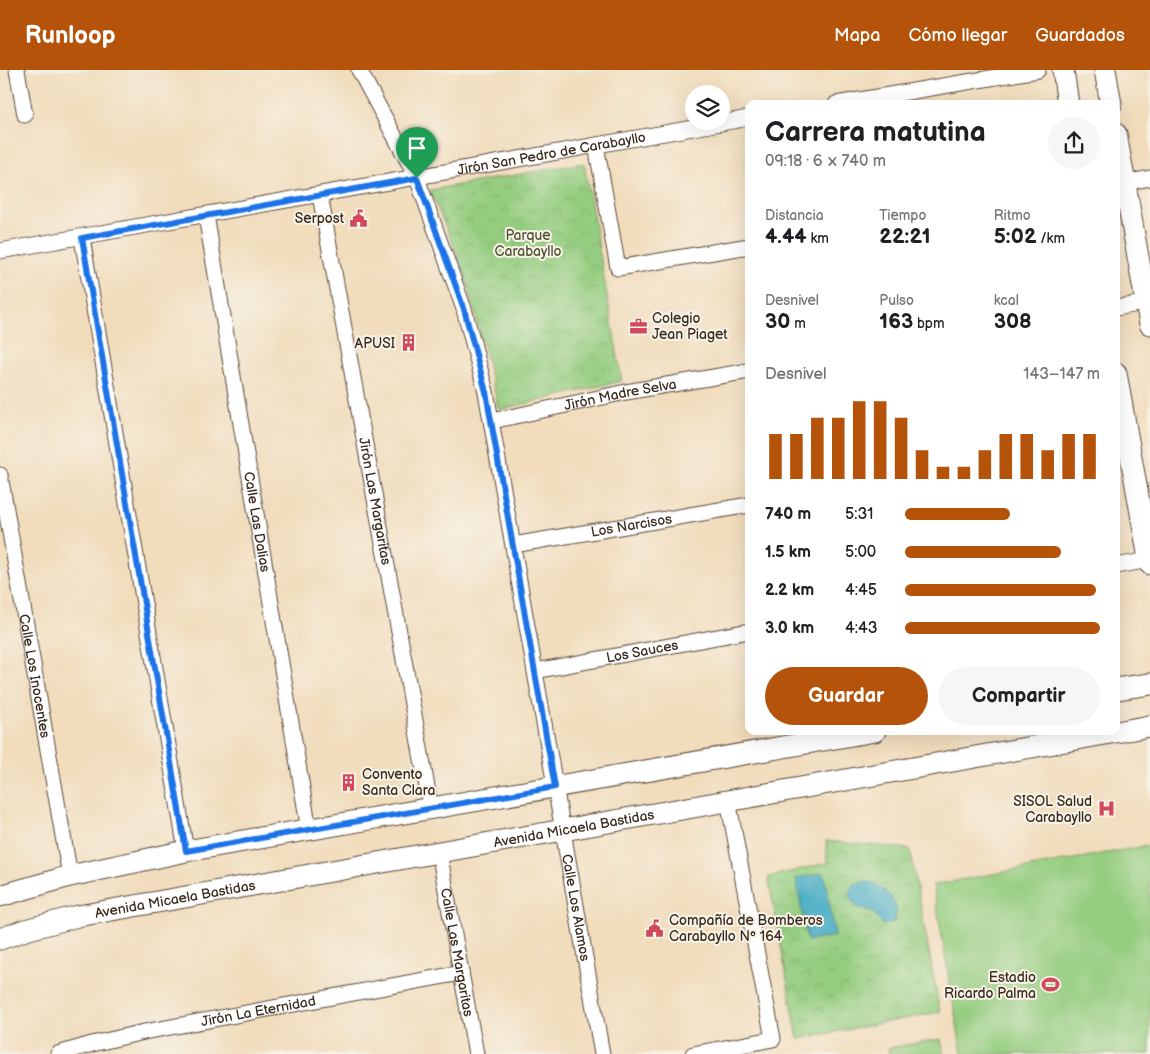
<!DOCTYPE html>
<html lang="es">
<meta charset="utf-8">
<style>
:root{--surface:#fff;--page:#f6f6f6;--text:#202124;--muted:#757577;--accent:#b45309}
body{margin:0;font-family:"Balsamiq Sans",sans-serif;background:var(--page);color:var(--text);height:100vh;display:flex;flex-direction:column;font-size:19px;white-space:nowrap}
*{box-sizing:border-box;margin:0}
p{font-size:16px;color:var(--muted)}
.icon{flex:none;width:28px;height:28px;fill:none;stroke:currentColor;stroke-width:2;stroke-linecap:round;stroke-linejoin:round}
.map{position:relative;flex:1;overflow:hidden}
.side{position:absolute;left:745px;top:30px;width:375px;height:635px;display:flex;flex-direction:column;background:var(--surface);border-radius:10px;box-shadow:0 5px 20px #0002}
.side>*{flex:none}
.controls{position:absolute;left:685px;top:15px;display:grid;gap:10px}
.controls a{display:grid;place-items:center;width:45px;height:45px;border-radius:50%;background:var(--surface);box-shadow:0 5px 20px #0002;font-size:25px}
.pin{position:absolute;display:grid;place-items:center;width:42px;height:42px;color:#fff;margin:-51px -21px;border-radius:50% 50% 50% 0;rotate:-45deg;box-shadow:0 0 5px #0007}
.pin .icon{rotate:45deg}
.round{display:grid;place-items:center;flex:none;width:52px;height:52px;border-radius:26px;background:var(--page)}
.headline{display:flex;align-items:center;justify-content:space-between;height:85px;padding:0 20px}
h1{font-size:28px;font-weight:600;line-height:38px}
.figures{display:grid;grid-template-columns:repeat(3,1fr);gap:8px;height:85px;padding:5px 20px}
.figures div{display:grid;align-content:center}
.figures b{font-size:21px;font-weight:600}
.figures small{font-size:14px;font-weight:400}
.figures p{font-size:14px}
.chart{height:140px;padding:10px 20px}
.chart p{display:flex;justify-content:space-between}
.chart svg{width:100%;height:90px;margin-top:5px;stroke:var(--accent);stroke-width:6}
.primary-button{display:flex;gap:10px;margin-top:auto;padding:10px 20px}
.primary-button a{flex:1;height:58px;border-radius:30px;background:var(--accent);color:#fff;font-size:20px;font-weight:600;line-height:58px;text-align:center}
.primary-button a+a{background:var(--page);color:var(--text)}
ul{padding:0 20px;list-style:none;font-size:16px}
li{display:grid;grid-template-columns:80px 60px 1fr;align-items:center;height:38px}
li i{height:12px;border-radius:6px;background:var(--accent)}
header{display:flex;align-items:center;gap:30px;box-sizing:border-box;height:70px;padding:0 25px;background:var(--accent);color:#fff}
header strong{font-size:24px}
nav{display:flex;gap:28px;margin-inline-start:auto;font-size:18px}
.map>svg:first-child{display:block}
.park{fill:url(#park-crowns);stroke:#687c4f}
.pitch{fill:#95cd80;stroke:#687c4f}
.water{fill:#44acc4;stroke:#406b71}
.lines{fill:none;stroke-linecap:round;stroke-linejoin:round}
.street-casing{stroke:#564536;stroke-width:17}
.secondary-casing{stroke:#564536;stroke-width:23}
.street{stroke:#fff;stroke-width:15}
.secondary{stroke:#fff;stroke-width:21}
.route-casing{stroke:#fff;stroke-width:10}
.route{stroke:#1a73e8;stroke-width:6}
.labels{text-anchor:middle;stroke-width:4;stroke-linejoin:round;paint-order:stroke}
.street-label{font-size:14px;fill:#3b2a1e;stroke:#f7f3e8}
.poi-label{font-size:14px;fill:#3b2a1e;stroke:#f7f3e8;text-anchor:end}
.park-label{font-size:14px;fill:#525336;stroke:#f7f3e8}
</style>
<header>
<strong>Runloop</strong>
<nav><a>Mapa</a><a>Cómo llegar</a><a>Guardados</a></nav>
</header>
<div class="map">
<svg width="1150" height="984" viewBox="0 0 1150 984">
<defs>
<pattern id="park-crowns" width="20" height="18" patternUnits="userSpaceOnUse" patternTransform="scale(1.25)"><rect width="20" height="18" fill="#95cd80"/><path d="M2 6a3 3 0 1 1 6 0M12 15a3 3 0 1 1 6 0" fill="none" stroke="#81b06e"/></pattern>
</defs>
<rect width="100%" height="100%" fill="#f7f3e8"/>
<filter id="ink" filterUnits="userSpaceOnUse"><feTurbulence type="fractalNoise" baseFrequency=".02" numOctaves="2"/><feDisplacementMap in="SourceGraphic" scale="10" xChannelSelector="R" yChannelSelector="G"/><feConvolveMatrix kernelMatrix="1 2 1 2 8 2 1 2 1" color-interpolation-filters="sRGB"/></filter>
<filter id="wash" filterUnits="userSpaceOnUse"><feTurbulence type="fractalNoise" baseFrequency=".0096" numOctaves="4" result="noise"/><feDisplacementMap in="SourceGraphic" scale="20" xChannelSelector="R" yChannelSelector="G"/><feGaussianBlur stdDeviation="1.12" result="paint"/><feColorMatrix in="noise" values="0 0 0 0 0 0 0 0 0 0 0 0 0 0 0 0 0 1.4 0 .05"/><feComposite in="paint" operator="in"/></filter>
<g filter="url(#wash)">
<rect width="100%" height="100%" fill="#f1dcbb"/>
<path class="park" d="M584,93L622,311L499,340L465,203L430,120Z
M826,771L910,779L940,942L798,969L768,807L827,793Z"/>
<path class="pitch" d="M1150,775V984H962L933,815Z
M941,969L944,984H889L888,978Z"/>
<path class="water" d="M824,803L835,866L807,871L796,808Z
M867,811C881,816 894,826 897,841L893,853L883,855L872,841C856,840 844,830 854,814Z"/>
</g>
<g filter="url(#ink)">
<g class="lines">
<defs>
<g id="street">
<path d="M17,0L25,45"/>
<path id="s1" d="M359,0L417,108L464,239L486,322L602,984"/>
<path d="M836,34L1038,0"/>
<path d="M596,75L618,198L749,176"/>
<path d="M1125,113L1150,108"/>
<path id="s2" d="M320,125L431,739"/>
<path id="s3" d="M206,145L309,760"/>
<path d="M82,168L186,781"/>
<path id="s4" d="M0,181L749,48"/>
<path d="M1116,238L1150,232"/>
<path id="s5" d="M492,351L626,322L749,301"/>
<path id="s6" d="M0,405L70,806"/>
<path id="s7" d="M513,475L749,435"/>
<path d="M1116,496L1149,490"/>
<path id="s8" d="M535,601L749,561"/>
<path id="s9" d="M439,782L476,984"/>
<path id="s10" d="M58,984L92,974L144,962L461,903"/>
<path d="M693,984L773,969L728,730"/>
</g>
<g id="secondary">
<path d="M1063,0L1068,34"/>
<path d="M1105,0L1111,34"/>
<path d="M1116,64L1150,254"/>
<path d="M1116,303L1150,494"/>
<path d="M1116,619L1150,614"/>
<path d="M0,826L70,806L186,781L875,661"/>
<path id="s11" d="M0,869L25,860L78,846L1150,656"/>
</g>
</defs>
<use href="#street" class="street-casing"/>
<use href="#secondary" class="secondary-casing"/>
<use href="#street" class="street"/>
<use href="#secondary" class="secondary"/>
</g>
</g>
<g class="lines" filter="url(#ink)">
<defs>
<path id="route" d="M417,108L464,239L486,322L555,717L186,781L82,168Z"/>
</defs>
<use href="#route" class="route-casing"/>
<use href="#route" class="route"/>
</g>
<defs>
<symbol id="civic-bare" viewBox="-9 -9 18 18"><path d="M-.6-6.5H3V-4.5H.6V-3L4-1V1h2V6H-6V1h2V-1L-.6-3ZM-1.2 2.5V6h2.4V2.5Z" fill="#d1495b" stroke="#f7f3e8" stroke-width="2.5" paint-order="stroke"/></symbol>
<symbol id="office-bare" viewBox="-9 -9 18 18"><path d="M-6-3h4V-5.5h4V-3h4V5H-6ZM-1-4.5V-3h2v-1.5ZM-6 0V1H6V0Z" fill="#d1495b" stroke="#f7f3e8" stroke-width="2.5" paint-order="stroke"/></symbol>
<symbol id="building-bare" viewBox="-9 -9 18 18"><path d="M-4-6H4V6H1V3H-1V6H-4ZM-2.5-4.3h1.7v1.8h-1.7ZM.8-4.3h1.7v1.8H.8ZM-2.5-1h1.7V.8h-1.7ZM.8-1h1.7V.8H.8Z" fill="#d1495b" stroke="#f7f3e8" stroke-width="2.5" paint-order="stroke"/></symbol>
<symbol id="hospital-bare" viewBox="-9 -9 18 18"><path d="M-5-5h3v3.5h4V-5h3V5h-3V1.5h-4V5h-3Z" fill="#d1495b" stroke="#f7f3e8" stroke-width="2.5" paint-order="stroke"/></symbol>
<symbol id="stadium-bare" viewBox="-9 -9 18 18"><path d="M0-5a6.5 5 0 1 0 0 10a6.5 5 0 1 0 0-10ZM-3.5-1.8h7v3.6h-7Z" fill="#d1495b" stroke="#f7f3e8" stroke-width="2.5" paint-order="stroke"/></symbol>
</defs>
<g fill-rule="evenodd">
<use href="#civic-bare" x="346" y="136" width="25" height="25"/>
<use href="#office-bare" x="626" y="244" width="25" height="25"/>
<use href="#building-bare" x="396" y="260" width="25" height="25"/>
<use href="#building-bare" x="336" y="700" width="25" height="25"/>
<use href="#hospital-bare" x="1094" y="726" width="25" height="25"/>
<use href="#civic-bare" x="642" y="846" width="25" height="25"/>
<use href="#stadium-bare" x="1038" y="902" width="25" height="25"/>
</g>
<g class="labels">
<g class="street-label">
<text dy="5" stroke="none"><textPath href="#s4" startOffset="560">Jirón San Pedro de Carabayllo</textPath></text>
<text dy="5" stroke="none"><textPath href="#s5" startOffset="131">Jirón Madre Selva</textPath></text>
<text dy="5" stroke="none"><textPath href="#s2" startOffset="311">Jirón Las Margaritas</textPath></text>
<text dy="5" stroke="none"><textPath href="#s3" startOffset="311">Calle Las Dalias</textPath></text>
<text dy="5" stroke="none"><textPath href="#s7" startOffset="120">Los Narcisos</textPath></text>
<text dy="5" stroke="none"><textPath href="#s8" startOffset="109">Los Sauces</textPath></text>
<text dy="5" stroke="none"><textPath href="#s6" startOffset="204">Calle Los Inocentes</textPath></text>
<text dy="5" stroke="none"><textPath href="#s11" startOffset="585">Avenida Micaela Bastidas</textPath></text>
<text dy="5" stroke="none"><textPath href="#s11" startOffset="180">Avenida Micaela Bastidas</textPath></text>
<text dy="5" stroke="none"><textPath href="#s1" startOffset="871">Calle Los Alamos</textPath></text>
<text dy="5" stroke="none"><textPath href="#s9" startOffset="102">Calle Las Margaritas</textPath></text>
<text dy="5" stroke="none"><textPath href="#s10" startOffset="205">Jirón La Eternidad</textPath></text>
</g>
<g class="poi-label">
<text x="344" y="153">Serpost</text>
<text x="652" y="253" text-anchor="start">Colegio<tspan x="652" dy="16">Jean Piaget</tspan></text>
<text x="395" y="278">APUSI</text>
<text x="362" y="709" text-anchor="start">Convento<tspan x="362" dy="16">Santa Clara</tspan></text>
<text x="1092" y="736">SISOL Salud<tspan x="1092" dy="16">Carabayllo</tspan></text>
<text x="669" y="855" text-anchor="start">Compañía de Bomberos<tspan x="669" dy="16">Carabayllo Nº 164</tspan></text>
<text x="1036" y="912">Estadio<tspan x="1036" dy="16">Ricardo Palma</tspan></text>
</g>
<g class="park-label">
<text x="528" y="170">Parque<tspan x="528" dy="16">Carabayllo</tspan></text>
</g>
</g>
</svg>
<div class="controls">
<a><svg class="icon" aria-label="layers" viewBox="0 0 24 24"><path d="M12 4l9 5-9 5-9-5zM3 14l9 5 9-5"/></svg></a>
</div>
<div class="pin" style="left:417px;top:108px;background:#1e9e55"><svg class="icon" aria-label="arrive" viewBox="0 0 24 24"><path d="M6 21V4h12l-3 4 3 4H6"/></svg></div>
<section class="side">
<div class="headline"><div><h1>Carrera matutina</h1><p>09:18 · 6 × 740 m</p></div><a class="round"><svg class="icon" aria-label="share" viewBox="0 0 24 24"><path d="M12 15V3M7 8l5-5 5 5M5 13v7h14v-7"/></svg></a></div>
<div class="figures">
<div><p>Distancia</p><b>4.44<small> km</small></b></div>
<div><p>Tiempo</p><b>22:21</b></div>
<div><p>Ritmo</p><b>5:02<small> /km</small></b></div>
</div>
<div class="figures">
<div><p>Desnivel</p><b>30<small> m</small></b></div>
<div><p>Pulso</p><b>163<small> bpm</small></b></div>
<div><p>kcal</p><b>308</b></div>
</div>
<div class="chart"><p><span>Desnivel</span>143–147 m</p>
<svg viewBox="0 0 160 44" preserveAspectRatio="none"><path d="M5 44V22M15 44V22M25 44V14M35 44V14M45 44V6M55 44V6M65 44V14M75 44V30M85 44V38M95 44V38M105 44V30M115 44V22M125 44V22M135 44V30M145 44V22M155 44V22"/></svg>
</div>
<ul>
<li><b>740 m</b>5:31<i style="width:54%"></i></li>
<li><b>1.5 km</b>5:00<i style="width:80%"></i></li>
<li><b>2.2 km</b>4:45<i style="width:98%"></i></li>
<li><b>3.0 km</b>4:43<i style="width:100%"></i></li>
</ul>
<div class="primary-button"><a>Guardar</a><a>Compartir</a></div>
</section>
</div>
